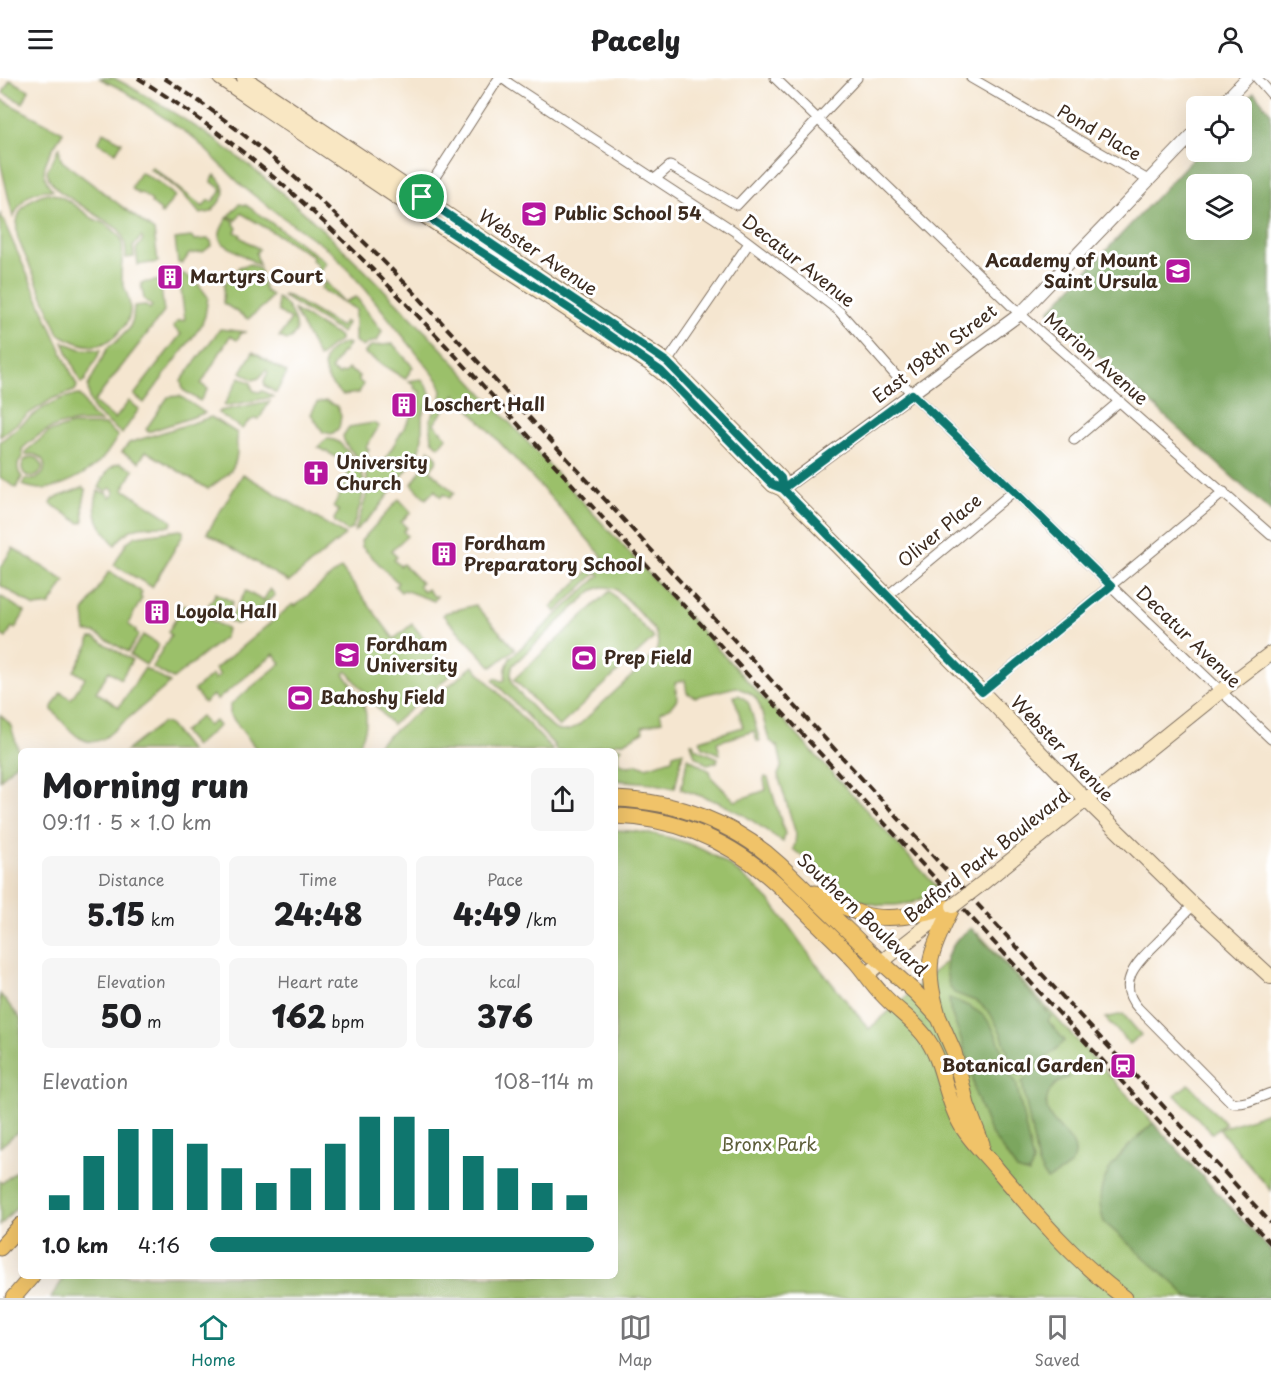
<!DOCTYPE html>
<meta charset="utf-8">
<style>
:root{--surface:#fff;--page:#f6f6f6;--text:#202124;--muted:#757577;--line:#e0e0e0;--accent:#0f766e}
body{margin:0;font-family:"Playpen Sans",sans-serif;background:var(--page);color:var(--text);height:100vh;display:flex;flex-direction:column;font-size:22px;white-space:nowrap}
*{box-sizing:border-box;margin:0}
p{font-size:20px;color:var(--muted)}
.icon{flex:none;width:33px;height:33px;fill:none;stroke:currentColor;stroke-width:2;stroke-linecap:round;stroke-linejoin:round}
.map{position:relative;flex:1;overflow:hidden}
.panel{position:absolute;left:18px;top:670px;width:600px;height:531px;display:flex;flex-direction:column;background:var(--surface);border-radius:9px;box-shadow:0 6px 24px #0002}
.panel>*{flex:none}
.tools{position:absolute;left:1186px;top:18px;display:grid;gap:12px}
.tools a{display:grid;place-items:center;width:66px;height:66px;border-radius:9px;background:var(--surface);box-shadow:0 6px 24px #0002;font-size:30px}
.pin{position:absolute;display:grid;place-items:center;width:51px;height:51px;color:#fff;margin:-26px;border:3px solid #fff;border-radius:50%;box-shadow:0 2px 6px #0007}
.round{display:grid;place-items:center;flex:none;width:63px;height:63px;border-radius:9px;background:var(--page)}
.head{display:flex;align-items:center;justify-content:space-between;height:102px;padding:0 24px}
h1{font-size:33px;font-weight:800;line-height:45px}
.metrics{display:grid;grid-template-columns:repeat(3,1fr);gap:9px;height:102px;padding:6px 24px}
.metrics div{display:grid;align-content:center;border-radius:9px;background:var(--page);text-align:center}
.metrics b{font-size:30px;font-weight:800}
.metrics small{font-size:16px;font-weight:400}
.metrics p{font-size:16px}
.chart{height:168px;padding:12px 24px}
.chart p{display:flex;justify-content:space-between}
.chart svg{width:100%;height:108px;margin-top:6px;stroke:var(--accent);stroke-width:6}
ul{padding:0 24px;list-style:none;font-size:20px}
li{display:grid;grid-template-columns:96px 72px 1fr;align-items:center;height:45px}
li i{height:15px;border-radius:8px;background:var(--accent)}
header{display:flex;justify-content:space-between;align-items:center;height:78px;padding:0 24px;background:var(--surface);font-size:27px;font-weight:800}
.tab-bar{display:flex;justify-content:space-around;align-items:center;height:84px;border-top:2px solid var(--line);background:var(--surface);font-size:16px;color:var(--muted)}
.tab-bar a{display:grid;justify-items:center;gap:3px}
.tab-bar .current{color:var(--accent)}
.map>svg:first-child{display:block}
.green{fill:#9bc06a;stroke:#6b7544;stroke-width:1.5;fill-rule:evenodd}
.forest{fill:#7ca65e;stroke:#5c683e;stroke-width:1.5;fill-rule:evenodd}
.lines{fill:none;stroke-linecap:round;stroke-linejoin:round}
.minor-casing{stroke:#7c6c5c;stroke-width:11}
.tertiary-casing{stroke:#7c6c5c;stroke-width:14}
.secondary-casing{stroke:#7c6c5c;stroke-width:16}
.primary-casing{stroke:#7c6c5c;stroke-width:17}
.minor{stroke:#fff;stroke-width:9}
.tertiary{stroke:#fff;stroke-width:12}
.secondary{stroke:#f9e7c3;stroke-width:14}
.primary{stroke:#f0c369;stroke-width:15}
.rail{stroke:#3b2a1e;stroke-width:4;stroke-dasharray:9 4.5;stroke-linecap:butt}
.secondary-bridge-casing{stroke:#7c6c5c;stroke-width:16;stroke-linecap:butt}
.secondary-bridge{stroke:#f9e7c3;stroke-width:14}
.route-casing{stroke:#fff;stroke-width:12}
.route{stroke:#0f766e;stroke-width:8}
.labels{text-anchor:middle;stroke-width:6;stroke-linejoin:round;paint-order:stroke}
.street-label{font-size:18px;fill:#3b2a1e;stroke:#fff}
.poi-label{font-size:18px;font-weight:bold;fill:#3b2a1e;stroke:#fff;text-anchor:start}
.park-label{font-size:18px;fill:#5d5e39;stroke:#fff}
</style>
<header><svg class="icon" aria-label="menu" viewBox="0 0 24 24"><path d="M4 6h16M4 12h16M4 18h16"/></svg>Pacely<svg class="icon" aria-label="person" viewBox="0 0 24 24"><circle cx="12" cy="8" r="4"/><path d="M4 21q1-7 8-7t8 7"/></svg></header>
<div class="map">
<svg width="1271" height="1220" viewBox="0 0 1271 1220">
<rect width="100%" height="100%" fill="#fff"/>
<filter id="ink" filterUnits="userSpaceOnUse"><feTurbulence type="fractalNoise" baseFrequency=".0167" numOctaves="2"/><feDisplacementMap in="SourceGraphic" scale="12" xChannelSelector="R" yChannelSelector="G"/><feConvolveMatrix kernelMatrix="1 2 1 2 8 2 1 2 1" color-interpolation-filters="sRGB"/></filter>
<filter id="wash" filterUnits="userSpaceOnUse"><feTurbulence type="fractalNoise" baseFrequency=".008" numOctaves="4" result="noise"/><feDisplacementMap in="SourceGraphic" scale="24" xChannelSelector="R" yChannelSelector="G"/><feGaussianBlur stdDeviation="1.35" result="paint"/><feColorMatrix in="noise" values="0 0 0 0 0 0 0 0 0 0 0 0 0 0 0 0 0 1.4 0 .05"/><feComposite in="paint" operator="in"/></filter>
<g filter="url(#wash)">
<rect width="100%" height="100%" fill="#f5e6d0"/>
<path class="green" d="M99,0H114L129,8C160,27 193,45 222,67C302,126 371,198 440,269L936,808L925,819L912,825L895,827H880L864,824L851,817L793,771L795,766L796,756L778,697L782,687L778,669L769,662L760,628L756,620L750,615L736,609L695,619L687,615L685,602L675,605L677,621L670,630L660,634L662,643L642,649L643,654L624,664L599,668L584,673H556L554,667L493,602L495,600L502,603L505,602L506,590L510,580L600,497L597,494L556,534L551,529L603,479L553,422L455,316L434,346L447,359L439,369L432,362L430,341L440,326L441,320L442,313L438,302L366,212L332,174L278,136L242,108L194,60L123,12ZM601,509C606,509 610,509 615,511C622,515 654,549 656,556C659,564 658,572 653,578L579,647C572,652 564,655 556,652C549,648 516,613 513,606C510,600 511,593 513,587L592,513Z
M10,2L29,12L23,25L3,15Z
M0,21L63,54C52,73 33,93 53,112C31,111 23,120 13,139L0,83Z
M103,54L122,64L116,74L98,65Z
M60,68V78L62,83L154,153L158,184L138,187L136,171L143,162L141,159L133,169L134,179L126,180C126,169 125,160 118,151L59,113L49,101L47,93Z
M152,89L203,129L208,122L212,124L222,112L211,103L215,97C231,114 224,118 211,134L200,136C186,117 170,103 150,91Z
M140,94L158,104L175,118L162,136L160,135L161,133L151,125L152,123L141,115L139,116L131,110Z
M48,115C51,116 55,116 57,117C70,122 81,132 92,140C97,143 103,144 108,148C113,151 118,156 121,161C125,172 121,186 121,197C123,210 131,220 130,233C130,241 126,247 120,253C101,275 82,269 59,256L18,161C17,156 16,150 17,145C18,129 33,118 48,115Z
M239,126L246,127L321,180L326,185L318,196L315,194L318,189L317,186L312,182L313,178L241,135L236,142L229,138Z
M0,135L77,308L76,311L74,313L52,321L30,335L0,359Z
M228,139L235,144L234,146L237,150L235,154L241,157L240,159L259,171L256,175L259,187L222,165C216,156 223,147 228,139Z
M191,159L194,162L208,161L211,163L212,167L203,174L189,176L183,185H178L175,161Z
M250,186L259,190L265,213L272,217L265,227L248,241L223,225L224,206L233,198L239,189Z
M179,196H184L198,206L208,219L205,238L201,248L144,325L134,317L181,256L173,249L178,243L185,242Z
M160,202L164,234L94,324L115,341L129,323L139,331L122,356L94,333L89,320L88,308L108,269L116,264L129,251L133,241L134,228L145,227L150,231L152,228L144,221L141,205Z
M325,203L344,224L356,219L382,253L377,263L368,265L363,269L355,263V235L357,232L321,211Z
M284,217L288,219L289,218L341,249L344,243L347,245L342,255L282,218Z
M277,220C289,226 296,242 296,254L291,261L287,262L279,259L291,242L278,233Z
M294,232L340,259V263L331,268L319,280Z
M220,251L246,254L241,255L237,262L230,258L201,306L208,311L200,323L183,312L181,303Z
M63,264L81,271L101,272L84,304L81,305L80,303Z
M346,265L349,266L343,275H341L331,292L339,297L341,295H345L348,291L359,298V303L363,306L359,315L343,317C321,301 314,274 346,265Z
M393,266L413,289L405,301L364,275L371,268Z
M253,274L287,295L276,315L265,308L264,303L268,294L266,292L259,300L253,302L241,294Z
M240,299L251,305L252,310L254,313L259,314L263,313L273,319L226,328L224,327Z
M421,301L428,309L430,316L429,323L422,337V360L420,369L414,382L377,432L354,454C362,431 377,403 359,381C353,374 344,368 343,358L349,349L373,345L379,348L366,369L369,371L365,377L369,379L367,382L369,385L379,391L420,324L417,322L420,316V314L414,310L415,307L409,303Z
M80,317L91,336L101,344C67,342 47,347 22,371L23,379C16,384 17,393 22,399L16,410L0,399V364C21,347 52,317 80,317Z
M180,318L205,335L148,354L146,351L168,319Z
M270,323L259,341C252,340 246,345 242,351L218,335L220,333Z
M326,323L337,328L341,338L339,350L332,356L323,354L311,336L317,325Z
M211,339L237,355C238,360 236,363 237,369C238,393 226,397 208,411L146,373L139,384L122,374L129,365Z
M71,347H105L118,358C113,366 108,375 101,382C89,395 59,411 41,411C34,411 28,409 22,407L25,401C51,407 51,371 26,377V373L49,354Z
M327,361C337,361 341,366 347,373C374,401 363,418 352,451L347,453L335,444L334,441L339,433L333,429L348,402L346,400L351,391L337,383L338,380L318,369L323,364Z
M429,371L437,379L436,385L430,392L454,415L449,420L444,416L441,419L435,412L426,421L412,406L425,386Z
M22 389a10 10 0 1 1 20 0a10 10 0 1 1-20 0Z
M120,385L134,392L123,411L170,441L172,445L170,448C143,449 132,444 115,467C100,450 90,436 98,413L107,415L110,419L114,417L113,411L110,410L107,413L99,410C104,399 108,388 120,385Z
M243,396L345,457L289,504L207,455Z
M83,409L86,412L83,426L84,442L83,444L80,445L51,426L53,421Z
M399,421L411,434L401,444L407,450L403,453L407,458L391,473L397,479L394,482L400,488L403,486L421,505L418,508L424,513L427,511L433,518H437L434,523L404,512L401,514L395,508L398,505L362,469L361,463Z
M180,452L183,453V457L152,509L114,487L127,464L136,458Z
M13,470L65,503L50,527L35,529L0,507V490Z
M341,490L394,561L412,546L453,595L392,647L347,593L344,596C365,622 376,643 355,673H258L230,637V627L281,585L274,576L217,622L213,617L204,625L194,612L212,597L215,601L220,597L215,591L293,526L295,528Z
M109,493L142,514L140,518L142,520L128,546L136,552L135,554L139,557L128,574L95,555L86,554L84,534Z
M270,511L275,517L242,544L235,546L229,543L246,513L263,523Z
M610,513L654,560L559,649L514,601Z
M216,515L233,524L224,540L207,530Z
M0,518L25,534L15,551L12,549L6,560L0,556Z
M184,527L227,551L225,559L173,601L152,589L171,557L168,554Z
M475,527L515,571L492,589L443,537L445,535Z
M143,557L159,567L146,587L130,577Z
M91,560H95L132,582L121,601L109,593L96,614L119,629L145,590L170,605L106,659C82,675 66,646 52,632V629L61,614L71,621L85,600L74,593L88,569L89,563Z
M473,588L551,670L552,673H370Z
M739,617L746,622L749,626L760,663H757L754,653L717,664L720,676L703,669L700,662L743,649L734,618Z
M0,637L8,644L11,648L19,674L17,684L0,702Z
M201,638L208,648L215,643L219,648L195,668L183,654Z
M162,645L168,646L171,649L190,673H126Z
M691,665H693L695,670L718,680L717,684L707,686L695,678Z
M613,669L622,670L619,674L618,682L622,686L629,688L637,686L646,689L672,681L673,676L683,673L675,710L651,705L615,702V674L595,673Z
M688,680L710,693L712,700L735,723L766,712L764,702L765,699L768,700L785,756L783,764L744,737L718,724L681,711Z
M615,752C666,754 708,767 746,801C755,809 765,817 773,827C787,845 800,864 814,883C832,906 851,928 869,951L978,855L1271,1173V1220H51L65,1198H615Z
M0,916L21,941V1051L0,1069Z
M1123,936L1141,957L1130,966L1105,940Z
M1189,1006L1225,1046L1212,1055L1175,1017Z
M1271,1033V1113L1219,1051Z
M21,1089V1124L0,1148V1103L2,1105Z"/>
<path class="forest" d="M1254,14L1271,35V434L1049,233L1199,74H1242V28H1241ZM1242,106V152H1197V106Z
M971,850L1051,938L1048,943L1065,963L1046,980L1023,997L1018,996L1014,993L1001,955L990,935L978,924L954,915L949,908L946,893L947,878L957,861Z
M949,920C979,931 991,938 1001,970C1005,985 1005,992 1016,1004L1033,1085L1029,1096L1017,1092L990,1054L975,1015L972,994L963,966L950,932Z
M1047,987H1055L1069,999C1058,1003 1049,1009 1047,1021C1042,1047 1078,1056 1075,1077C1073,1090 1057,1096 1047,1102L1038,1086L1022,1004L1041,989Z
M1153,1045L1271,1173V1220H1188L1178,1209L1104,1144C1088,1100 1124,1073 1153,1045Z"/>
</g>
<g filter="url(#ink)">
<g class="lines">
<defs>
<path id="minor" d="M502,0L510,6L734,153L839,233L912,316L1014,413L1111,508L1271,661
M775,0L1020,236L1271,457
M971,0L1148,102
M1257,0L1271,16
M655,101L670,88L737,127L857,0
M419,124L499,0
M665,287L749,165
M1074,362L1120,323
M887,518L1014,413
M982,614L1224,414
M1193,827C1183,838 1172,849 1161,861C1142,880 1113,903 1138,930L1231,1024C1243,1028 1259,1019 1271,1015"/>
<path id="tertiary" d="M1220,28L1247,0
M782,411L1020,236L1197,52"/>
<path id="secondary" d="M220,0L423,137L652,287L672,303L773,407L782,411L982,614L1086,722L1193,827L1271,899
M244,0L667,284L781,400L782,411
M979,808L1221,613L1271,575
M867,897L889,878L953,828"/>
<path id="primary" d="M615,721C676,723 735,745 780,787L868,872L917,916L939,940L954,974L967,1027L982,1066
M615,738C674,740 724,760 768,798C782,810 795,823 808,836C824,852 841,867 856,884C865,894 872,906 882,916C896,932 915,943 927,961C944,986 945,1019 960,1045C969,1062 985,1076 997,1091C1036,1137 1076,1184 1125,1220
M815,815C830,822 846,831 862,836C893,845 923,835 953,828
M938,937C933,919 928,900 931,881C935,863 945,845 953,828
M0,1170L21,1147
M13,1220L32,1198"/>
</defs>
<use href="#minor" class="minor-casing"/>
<use href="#tertiary" class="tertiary-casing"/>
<use href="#secondary" class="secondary-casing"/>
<use href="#primary" class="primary-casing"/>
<use href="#minor" class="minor"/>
<use href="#tertiary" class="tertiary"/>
<use href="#secondary" class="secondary"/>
<use href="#primary" class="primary"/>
<path class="rail" d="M138,0C200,39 259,84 313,134C423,236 521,351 622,461C839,695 1055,931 1271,1166
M164,0C256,58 335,134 411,211L1271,1145"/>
<defs>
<path id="secondary-bridge" d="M953,828L979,808"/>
</defs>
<use href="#secondary-bridge" class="secondary-bridge-casing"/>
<use href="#secondary-bridge" class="secondary-bridge"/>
</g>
</g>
<g class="lines" filter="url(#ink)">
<defs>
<path id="route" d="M422,119L667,284L781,400L783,411L982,614L1111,508L1014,413L912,316L783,411L773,407L661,293L590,244L415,131L422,119"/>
</defs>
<use href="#route" class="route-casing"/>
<use href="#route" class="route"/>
</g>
<defs>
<symbol id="school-square" viewBox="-11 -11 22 22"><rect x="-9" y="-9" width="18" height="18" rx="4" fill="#b5179e" stroke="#fff"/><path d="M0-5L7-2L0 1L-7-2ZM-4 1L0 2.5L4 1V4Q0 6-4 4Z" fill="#fff"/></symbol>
<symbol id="building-square" viewBox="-11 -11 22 22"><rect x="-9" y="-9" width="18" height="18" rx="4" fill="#b5179e" stroke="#fff"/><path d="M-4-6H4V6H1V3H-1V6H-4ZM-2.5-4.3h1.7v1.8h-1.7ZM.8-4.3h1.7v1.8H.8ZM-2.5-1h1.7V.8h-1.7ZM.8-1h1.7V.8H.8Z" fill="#fff"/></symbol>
<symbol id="church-square" viewBox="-11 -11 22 22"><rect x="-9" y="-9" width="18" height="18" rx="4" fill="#b5179e" stroke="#fff"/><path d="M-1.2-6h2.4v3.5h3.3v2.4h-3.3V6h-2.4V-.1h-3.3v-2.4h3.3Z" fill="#fff"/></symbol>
<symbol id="university-square" viewBox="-11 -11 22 22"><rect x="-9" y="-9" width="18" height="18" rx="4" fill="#b5179e" stroke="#fff"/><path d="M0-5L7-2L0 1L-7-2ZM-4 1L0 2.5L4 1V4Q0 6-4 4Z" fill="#fff"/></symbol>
<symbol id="stadium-square" viewBox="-11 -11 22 22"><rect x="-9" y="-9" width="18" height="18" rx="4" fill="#b5179e" stroke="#fff"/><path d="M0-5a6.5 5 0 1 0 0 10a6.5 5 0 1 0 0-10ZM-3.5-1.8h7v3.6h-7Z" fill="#fff"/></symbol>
<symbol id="station-square" viewBox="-11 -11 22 22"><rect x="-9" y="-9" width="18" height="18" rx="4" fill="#b5179e" stroke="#fff"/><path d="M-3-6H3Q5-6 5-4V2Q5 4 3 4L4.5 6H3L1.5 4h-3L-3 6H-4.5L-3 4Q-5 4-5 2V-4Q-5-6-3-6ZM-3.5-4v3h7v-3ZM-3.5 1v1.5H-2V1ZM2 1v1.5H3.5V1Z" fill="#fff"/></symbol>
</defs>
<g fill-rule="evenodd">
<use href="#school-square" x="519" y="121" width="30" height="30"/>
<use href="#school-square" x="1163" y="178" width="30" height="30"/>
<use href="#building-square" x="155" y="184" width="30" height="30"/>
<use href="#building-square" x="389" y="312" width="30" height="30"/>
<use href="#church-square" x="301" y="380" width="30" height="30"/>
<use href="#building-square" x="429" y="461" width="30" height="30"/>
<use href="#building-square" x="142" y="519" width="30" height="30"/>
<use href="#university-square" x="332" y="562" width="30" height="30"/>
<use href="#stadium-square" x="569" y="565" width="30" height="30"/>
<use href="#stadium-square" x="285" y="605" width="30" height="30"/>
<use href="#station-square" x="1108" y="973" width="30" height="30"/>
</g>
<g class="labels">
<g class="street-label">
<text transform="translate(1099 55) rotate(30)" y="6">Pond Place</text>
<text transform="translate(538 175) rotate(34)" y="6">Webster Avenue</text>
<text transform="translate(798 183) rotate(38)" y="6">Decatur Avenue</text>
<text transform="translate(935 276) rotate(-37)" y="6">East 198th Street</text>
<text transform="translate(1096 281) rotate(41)" y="6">Marion Avenue</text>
<text transform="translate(940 453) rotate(-40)" y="6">Oliver Place</text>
<text transform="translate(1188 559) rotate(44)" y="6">Decatur Avenue</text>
<text transform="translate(1062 671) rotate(46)" y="6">Webster Avenue</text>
<text transform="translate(987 778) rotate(-38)" y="6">Bedford Park Boulevard</text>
<text transform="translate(862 837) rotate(43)" y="6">Southern Boulevard</text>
</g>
<g class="poi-label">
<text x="554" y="142">Public School 54</text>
<text x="1158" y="189" text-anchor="end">Academy of Mount<tspan x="1158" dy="21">Saint Ursula</tspan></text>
<text x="190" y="205">Martyrs Court</text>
<text x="424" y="333">Loschert Hall</text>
<text x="336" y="391">University<tspan x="336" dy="21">Church</tspan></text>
<text x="464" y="472">Fordham<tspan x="464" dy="21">Preparatory School</tspan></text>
<text x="176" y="540">Loyola Hall</text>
<text x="366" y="573">Fordham<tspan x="366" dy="21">University</tspan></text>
<text x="604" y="586">Prep Field</text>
<text x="320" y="626">Bahoshy Field</text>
<text x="1104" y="994" text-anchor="end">Botanical Garden</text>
</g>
<g class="park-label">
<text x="769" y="1073">Bronx Park</text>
</g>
</g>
</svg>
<div class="tools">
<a><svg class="icon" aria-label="locate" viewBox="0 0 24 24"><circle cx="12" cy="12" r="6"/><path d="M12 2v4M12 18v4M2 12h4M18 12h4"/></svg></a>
<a><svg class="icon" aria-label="layers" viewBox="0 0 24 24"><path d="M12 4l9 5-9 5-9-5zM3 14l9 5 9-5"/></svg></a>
</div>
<div class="pin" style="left:422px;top:119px;background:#1e9e55"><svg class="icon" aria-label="arrive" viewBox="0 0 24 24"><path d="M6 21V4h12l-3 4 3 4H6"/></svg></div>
<section class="panel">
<div class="head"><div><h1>Morning run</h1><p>09:11 · 5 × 1.0 km</p></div><a class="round"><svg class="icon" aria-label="share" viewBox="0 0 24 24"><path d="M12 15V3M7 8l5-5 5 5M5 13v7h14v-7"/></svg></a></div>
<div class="metrics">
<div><p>Distance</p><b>5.15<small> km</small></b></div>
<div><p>Time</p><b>24:48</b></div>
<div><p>Pace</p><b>4:49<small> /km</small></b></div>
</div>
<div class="metrics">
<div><p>Elevation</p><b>50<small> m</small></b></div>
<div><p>Heart rate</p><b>162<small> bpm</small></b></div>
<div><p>kcal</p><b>376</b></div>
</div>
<div class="chart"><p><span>Elevation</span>108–114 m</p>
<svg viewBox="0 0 160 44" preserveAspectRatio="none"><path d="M5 44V38M15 44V22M25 44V11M35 44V11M45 44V17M55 44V27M65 44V33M75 44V27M85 44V17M95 44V6M105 44V6M115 44V11M125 44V22M135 44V27M145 44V33M155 44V38"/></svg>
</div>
<ul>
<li><b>1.0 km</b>4:16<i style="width:100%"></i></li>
</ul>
</section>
</div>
<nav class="tab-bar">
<a class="current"><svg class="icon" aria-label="home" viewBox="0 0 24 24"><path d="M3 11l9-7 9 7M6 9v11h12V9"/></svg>Home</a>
<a><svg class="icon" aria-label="map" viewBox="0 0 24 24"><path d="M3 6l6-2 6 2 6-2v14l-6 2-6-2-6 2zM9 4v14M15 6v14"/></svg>Map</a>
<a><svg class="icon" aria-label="saved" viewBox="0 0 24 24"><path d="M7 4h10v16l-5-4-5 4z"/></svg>Saved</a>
</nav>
